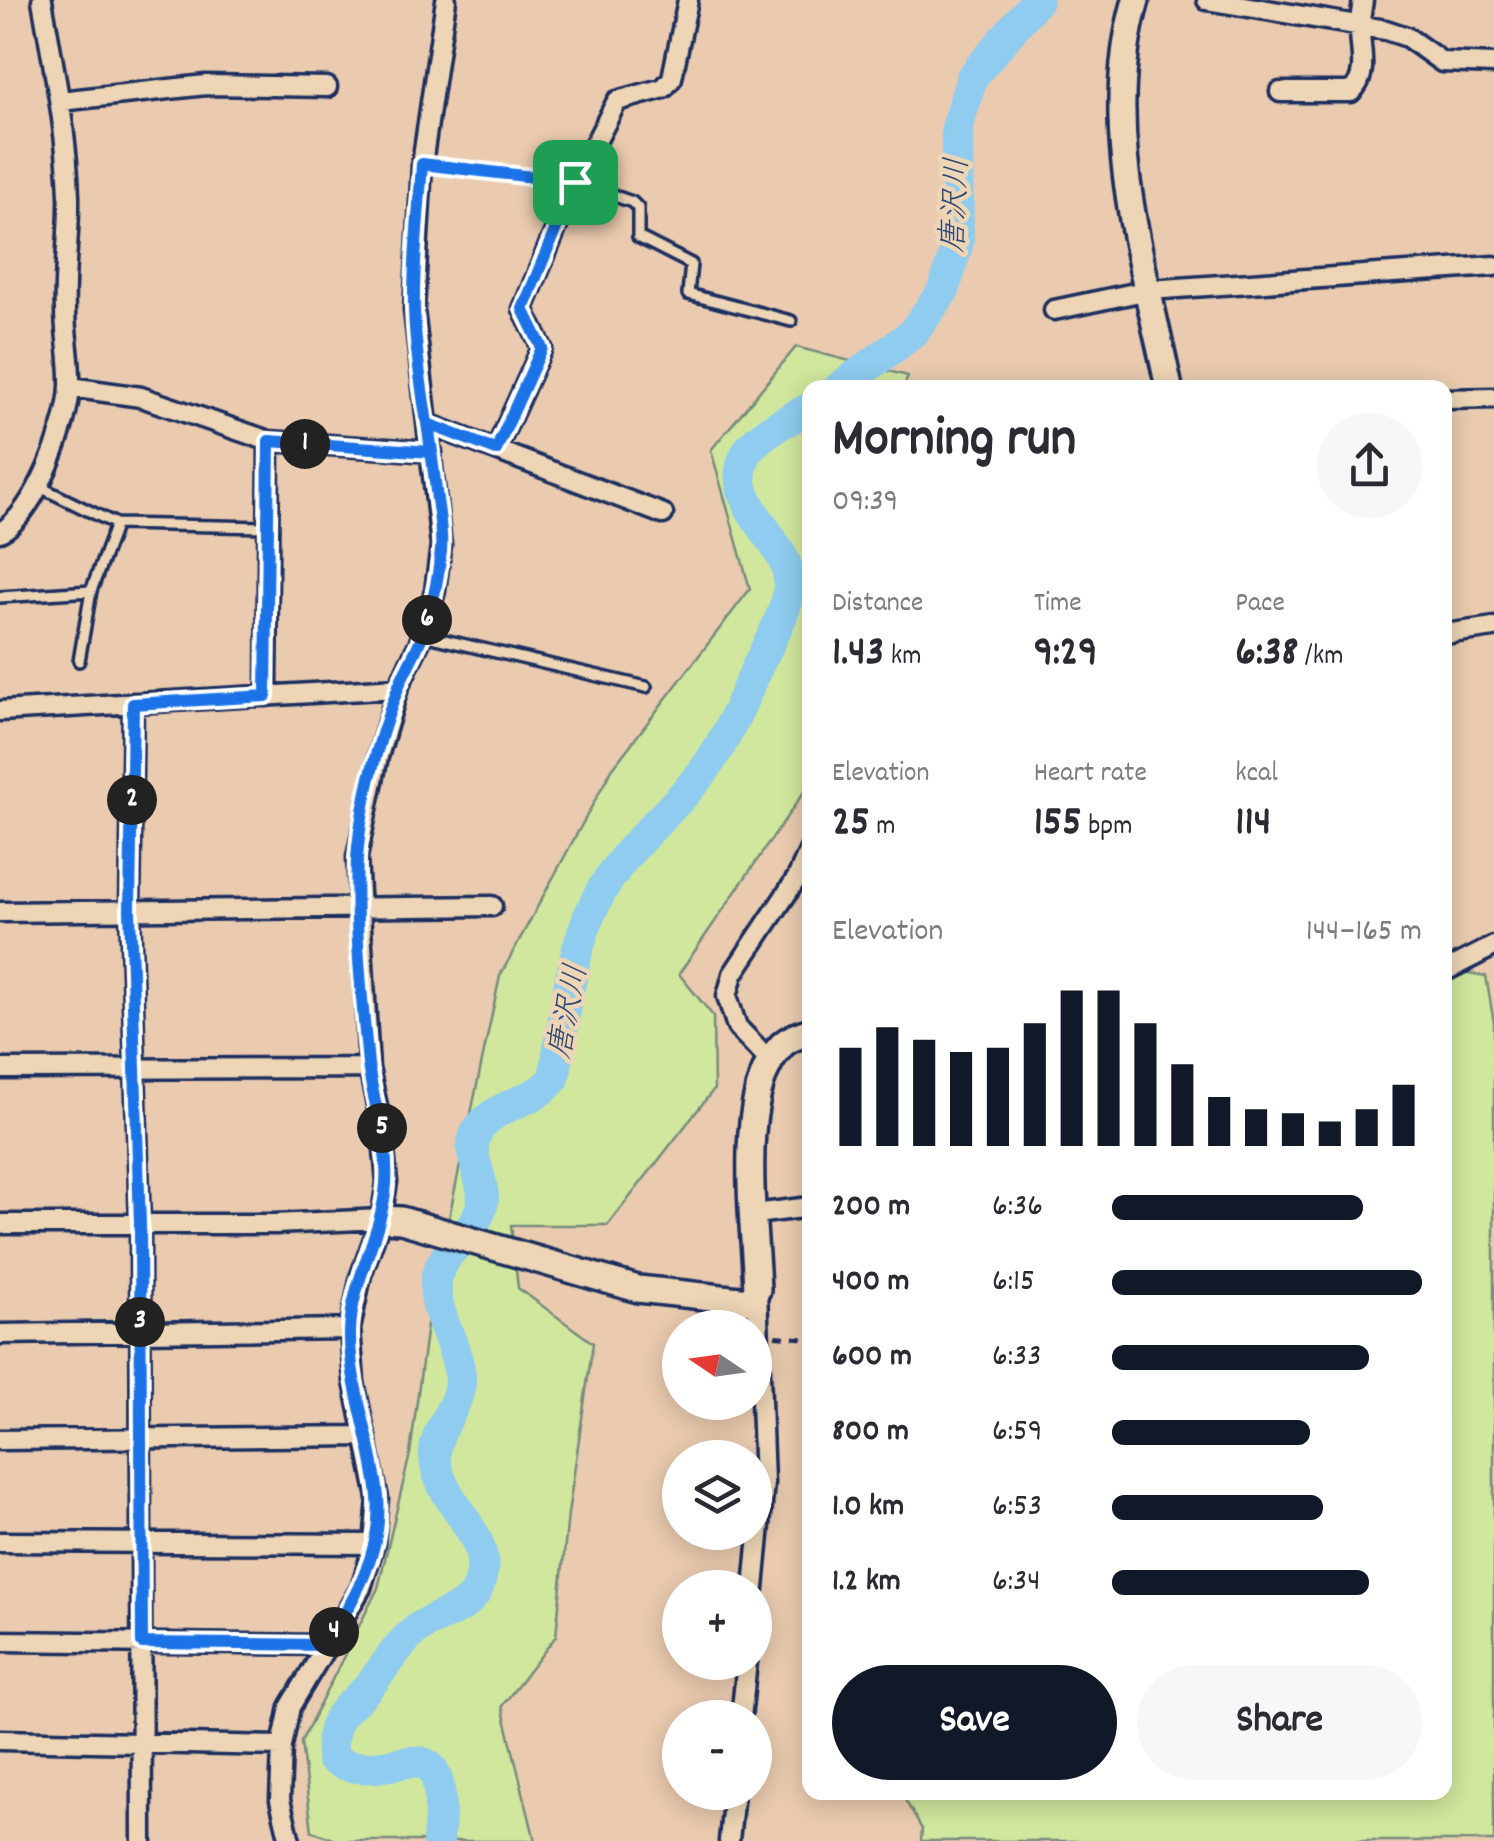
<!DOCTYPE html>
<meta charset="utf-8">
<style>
:root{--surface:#fff;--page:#f7f7f7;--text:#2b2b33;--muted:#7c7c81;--accent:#111827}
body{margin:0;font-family:Dekko,"Klee One",sans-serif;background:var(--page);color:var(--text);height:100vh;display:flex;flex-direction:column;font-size:38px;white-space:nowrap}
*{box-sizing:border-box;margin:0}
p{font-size:32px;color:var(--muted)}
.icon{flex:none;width:55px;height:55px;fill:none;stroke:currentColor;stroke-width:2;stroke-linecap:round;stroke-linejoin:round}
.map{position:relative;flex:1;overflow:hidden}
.drawer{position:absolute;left:802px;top:380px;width:650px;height:1420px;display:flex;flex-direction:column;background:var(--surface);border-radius:20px;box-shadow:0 5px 25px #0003}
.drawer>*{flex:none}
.needle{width:65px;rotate:283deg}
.controls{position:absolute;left:662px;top:1310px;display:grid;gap:20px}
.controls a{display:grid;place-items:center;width:110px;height:110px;border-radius:50%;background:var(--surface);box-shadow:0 5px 25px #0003;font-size:50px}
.pin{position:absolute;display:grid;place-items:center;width:85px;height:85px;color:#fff;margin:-42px;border-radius:20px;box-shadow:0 5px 15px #0006}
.km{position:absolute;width:50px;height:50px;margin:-25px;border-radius:50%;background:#222;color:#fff;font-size:28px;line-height:50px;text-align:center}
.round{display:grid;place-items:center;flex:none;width:105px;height:105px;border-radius:52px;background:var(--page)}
.head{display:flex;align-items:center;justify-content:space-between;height:170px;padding:0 30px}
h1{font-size:55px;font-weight:700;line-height:75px}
.figures{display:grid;grid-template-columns:repeat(3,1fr);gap:15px;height:170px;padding:10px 30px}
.figures div{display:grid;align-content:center}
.figures b{font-size:42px;font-weight:700}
.figures small{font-size:28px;font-weight:400}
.figures p{font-size:28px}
.chart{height:280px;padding:20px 30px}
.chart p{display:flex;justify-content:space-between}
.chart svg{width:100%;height:180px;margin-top:10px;stroke:var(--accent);stroke-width:6}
.primary-button{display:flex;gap:20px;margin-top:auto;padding:20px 30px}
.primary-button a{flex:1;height:115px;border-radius:60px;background:var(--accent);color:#fff;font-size:40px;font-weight:700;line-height:115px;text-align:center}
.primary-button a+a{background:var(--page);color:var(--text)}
ul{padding:0 30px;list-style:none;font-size:32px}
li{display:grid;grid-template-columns:160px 120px 1fr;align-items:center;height:75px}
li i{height:25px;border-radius:12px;background:var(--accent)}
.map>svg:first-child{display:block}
.green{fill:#d0e79d;stroke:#768b7e;stroke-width:2.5}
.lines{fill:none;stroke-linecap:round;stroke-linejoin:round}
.river{stroke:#8fccf0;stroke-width:32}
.lane-casing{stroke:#1b2f5e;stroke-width:16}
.street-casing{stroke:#1b2f5e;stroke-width:25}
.secondary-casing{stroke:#1b2f5e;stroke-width:32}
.path{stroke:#1b2f5e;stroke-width:4;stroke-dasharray:10 8;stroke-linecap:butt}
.lane{stroke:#edd5b5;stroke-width:9}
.street{stroke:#edd5b5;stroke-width:18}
.secondary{stroke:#edd5b5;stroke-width:25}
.route-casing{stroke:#fff;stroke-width:20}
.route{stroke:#1a73e8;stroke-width:12}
.labels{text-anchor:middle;stroke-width:9;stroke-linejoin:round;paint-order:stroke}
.water-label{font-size:32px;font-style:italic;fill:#2c4774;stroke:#edd5b5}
</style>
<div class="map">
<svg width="1494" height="1841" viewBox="0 0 1494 1841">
<rect width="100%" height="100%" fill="#eacbaf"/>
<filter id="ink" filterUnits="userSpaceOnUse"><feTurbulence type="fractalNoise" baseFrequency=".01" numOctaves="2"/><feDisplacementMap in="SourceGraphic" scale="20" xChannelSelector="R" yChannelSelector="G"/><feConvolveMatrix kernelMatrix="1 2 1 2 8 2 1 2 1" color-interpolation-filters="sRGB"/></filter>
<g filter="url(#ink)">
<path class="green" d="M796,347L908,376L904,387L810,388V771L808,786L679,974L713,1016L714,1089L608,1225H511L518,1288L593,1343L568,1514L556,1636L502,1706L535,1841H338L312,1831L301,1742L378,1588L410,1454L428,1317L500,976L612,769L750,589L711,450Z
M1445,969L1486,976L1494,1023V1841H921L922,1829L901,1793L1445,1792Z"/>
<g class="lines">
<path class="river" d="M839,388L912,334L944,290L958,242L957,128L972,77L1037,0
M438,1841C452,1705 391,1793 332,1759C332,1745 331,1734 337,1722C343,1709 358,1699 367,1688C384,1669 396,1646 416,1630C437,1613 471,1613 480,1582C495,1534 437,1502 435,1457C433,1430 461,1406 460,1378C459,1345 429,1309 437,1276C445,1246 480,1231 483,1199C484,1175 462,1149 480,1127C501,1101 535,1103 554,1078C565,1020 569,954 596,901C621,850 667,817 702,773C726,742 742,701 758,665C769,643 782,620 788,596C802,543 715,505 748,451C760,432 791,419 810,408"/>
<defs>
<path id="lane" d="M422,164L575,182L632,202L638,208V237L691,264L688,294L791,321
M40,487L116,524L268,527
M0,597L91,591
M423,635L646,687
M79,661L91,591L116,524"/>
<path id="street" d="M1207,0L1386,30L1407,37L1442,62L1494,64
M1280,92H1351C1370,75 1359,49 1360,26C1360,17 1362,8 1363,0
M60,101L206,85L327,87
M1054,310L1149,290L1494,266
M70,387L141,397L269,441L432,452
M1445,399L1494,398
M428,424L663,514
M496,450L542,348L523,309L575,182L617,101L664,88L672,78L688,0
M0,532C35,515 69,424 70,386C71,360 65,335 65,310C63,272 70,234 69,196C67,130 53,65 42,0
M1445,634L1494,627
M267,696L269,441
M133,703L130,910L140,1224L142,1841
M0,711L398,688
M0,912L492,906
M1445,971L1494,946
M769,1060L737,1027L727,996L733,974L797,878L810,849
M0,1069L369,1068
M755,1214L810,1207
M0,1224H275L381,1219
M0,1334L350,1329
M0,1440L366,1436
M0,1542L374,1544
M754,1588L764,1483L757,1290
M0,1641L327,1645
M741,1718L747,1662
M0,1740L282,1746
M290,1841L280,1800L282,1746L290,1707L361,1588L374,1544L378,1498L354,1382L350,1329L361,1275L381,1219L387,1182L382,1129L369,1068L357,857L378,757L398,688L423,635L435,591L441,545L414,310L422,164L446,0
M729,1841L734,1792"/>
<path id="secondary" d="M1136,0C1099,128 1143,261 1169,388
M381,1219L401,1220L638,1289L749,1301L757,1290C755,1223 734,1094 782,1045C789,1038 800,1035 810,1031"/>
</defs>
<use href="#lane" class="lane-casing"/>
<use href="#street" class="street-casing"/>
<use href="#secondary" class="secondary-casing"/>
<path class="path" d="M775,1336L810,1339"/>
<use href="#lane" class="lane"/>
<use href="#street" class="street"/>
<use href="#secondary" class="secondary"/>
</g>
</g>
<g class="lines" filter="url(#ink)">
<defs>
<path id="route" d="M575,182L523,309L542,348L496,450L428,424L432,452L269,441L266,696L133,704L130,910L140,1224L142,1643L326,1645C354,1600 383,1552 378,1497C373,1441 349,1389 350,1332C351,1281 382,1235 386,1184C389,1143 373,1104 368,1064C362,1000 354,922 357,859C361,803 378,741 398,688C405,669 417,652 423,633C433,607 438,579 441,551C443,532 438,510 436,491C430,431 416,369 414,309C413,261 419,212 422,164L575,182"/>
</defs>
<use href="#route" class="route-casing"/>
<use href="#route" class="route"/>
</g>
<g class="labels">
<g class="water-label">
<text transform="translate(953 205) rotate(-87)" y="11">唐沢川</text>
<text transform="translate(566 1011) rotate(-79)" y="11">唐沢川</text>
</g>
</g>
</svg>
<div class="controls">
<a><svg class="needle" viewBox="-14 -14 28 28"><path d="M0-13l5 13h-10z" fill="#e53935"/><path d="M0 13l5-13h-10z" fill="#7c7c81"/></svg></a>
<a><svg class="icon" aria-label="layers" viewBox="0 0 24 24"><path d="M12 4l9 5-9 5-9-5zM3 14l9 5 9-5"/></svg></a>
<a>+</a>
<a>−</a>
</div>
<div class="pin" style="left:575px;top:182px;background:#1e9e55"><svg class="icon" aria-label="arrive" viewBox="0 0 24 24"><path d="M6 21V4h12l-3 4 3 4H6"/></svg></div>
<b class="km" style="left:305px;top:444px">1</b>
<b class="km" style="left:132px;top:800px">2</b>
<b class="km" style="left:140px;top:1322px">3</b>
<b class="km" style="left:334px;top:1632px">4</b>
<b class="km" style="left:382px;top:1128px">5</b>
<b class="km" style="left:427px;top:620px">6</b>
<section class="drawer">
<div class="head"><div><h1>Morning run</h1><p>09:39</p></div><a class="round"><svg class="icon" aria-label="share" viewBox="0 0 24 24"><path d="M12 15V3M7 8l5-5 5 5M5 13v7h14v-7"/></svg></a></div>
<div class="figures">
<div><p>Distance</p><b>1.43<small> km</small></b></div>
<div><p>Time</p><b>9:29</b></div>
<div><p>Pace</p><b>6:38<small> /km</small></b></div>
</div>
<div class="figures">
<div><p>Elevation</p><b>25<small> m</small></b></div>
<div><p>Heart rate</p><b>155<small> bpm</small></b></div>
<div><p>kcal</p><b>114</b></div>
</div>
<div class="chart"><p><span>Elevation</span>144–165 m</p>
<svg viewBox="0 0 160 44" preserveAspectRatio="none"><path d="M5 44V20M15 44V15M25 44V18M35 44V21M45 44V20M55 44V14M65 44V6M75 44V6M85 44V14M95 44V24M105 44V32M115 44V35M125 44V36M135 44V38M145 44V35M155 44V29"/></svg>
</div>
<ul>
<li><b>200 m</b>6:36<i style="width:81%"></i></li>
<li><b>400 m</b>6:15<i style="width:100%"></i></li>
<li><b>600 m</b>6:33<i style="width:83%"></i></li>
<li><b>800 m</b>6:59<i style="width:64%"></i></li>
<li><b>1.0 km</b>6:53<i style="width:68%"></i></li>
<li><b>1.2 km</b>6:34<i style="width:83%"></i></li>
</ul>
<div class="primary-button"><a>Save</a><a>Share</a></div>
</section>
</div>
